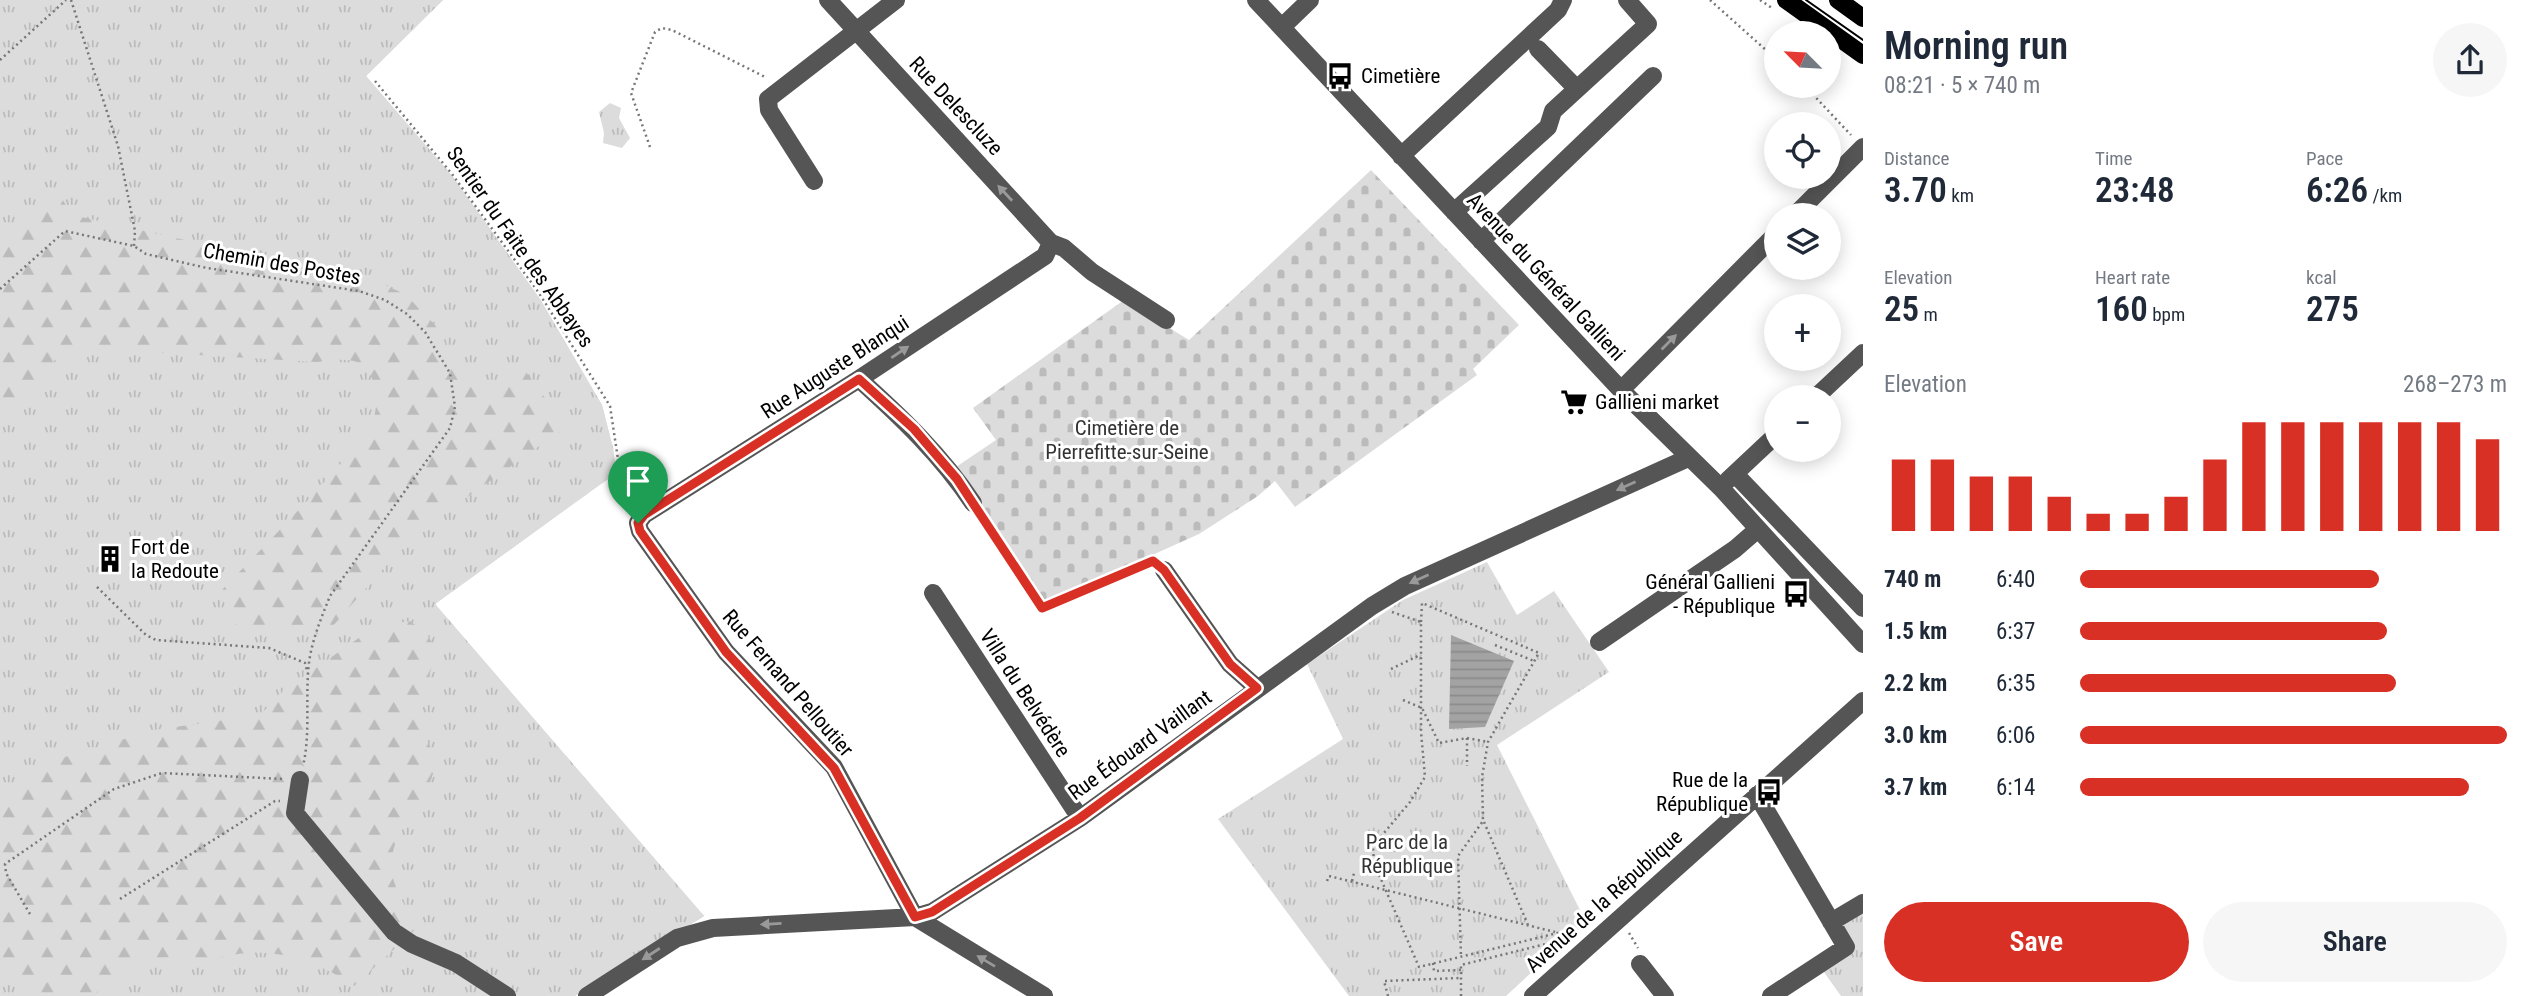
<!DOCTYPE html>
<meta charset="utf-8">
<style>
:root{--surface:#fff;--page:#f6f6f7;--text:#1f2937;--muted:#747a83;--accent:#d93025}
body{margin:0;font-family:"Roboto Condensed",sans-serif;background:var(--page);color:var(--text);height:100vh;display:flex;flex-direction:column;font-size:26px;white-space:nowrap}
*{box-sizing:border-box;margin:0}
p{font-size:23px;color:var(--muted)}
.icon{flex:none;width:38px;height:38px;fill:none;stroke:currentColor;stroke-width:2;stroke-linecap:round;stroke-linejoin:round}
.map{position:relative;flex:1;overflow:hidden}
.side{display:flex;flex-direction:column;background:var(--surface);width:665px}
.side>*{flex:none}
.needle{width:46px;rotate:294deg}
.buttons{position:absolute;left:1764px;top:21px;display:grid;gap:14px}
.buttons a{display:grid;place-items:center;width:77px;height:77px;border-radius:50%;background:var(--surface);box-shadow:0 4px 18px #0003;font-size:35px}
.pin{position:absolute;display:grid;place-items:center;width:60px;height:60px;color:#fff;margin:-72px -30px;border-radius:50% 50% 50% 0;rotate:-45deg;box-shadow:0 0 7px #0007}
.pin .icon{rotate:45deg}
.round{display:grid;place-items:center;flex:none;width:74px;height:74px;border-radius:37px;background:var(--page)}
.head{display:flex;align-items:center;justify-content:space-between;height:119px;padding:0 21px}
h1{font-size:38px;font-weight:600;line-height:52px}
.figures{display:grid;grid-template-columns:repeat(3,1fr);gap:10px;height:119px;padding:7px 21px}
.figures div{display:grid;align-content:center}
.figures b{font-size:35px;font-weight:600}
.figures small{font-size:19px;font-weight:400}
.figures p{font-size:19px}
.chart{height:196px;padding:14px 21px}
.chart p{display:flex;justify-content:space-between}
.chart svg{width:100%;height:126px;margin-top:7px;stroke:var(--accent);stroke-width:6}
.cta{display:flex;gap:14px;margin-top:auto;padding:14px 21px}
.cta a{flex:1;height:80px;border-radius:42px;background:var(--accent);color:#fff;font-size:28px;font-weight:600;line-height:80px;text-align:center}
.cta a+a{background:var(--page);color:var(--text)}
ul{padding:0 21px;list-style:none;font-size:23px}
li{display:grid;grid-template-columns:112px 84px 1fr;align-items:center;height:52px}
li i{height:18px;border-radius:9px;background:var(--accent)}
main{display:flex;flex:1;min-height:0}
.map>svg:first-child{display:block}
.forest{fill:url(#forest-firs)}
.cemetery{fill:url(#cemetery-stones)}
.park{fill:url(#park-tufts)}
.water{fill:url(#water-rules)}
.lines{fill:none;stroke-linecap:round;stroke-linejoin:round}
.path{stroke:#777;stroke-width:2.5;stroke-dasharray:2 3.5;stroke-linecap:butt}
.minor{stroke:#555;stroke-width:18}
.major{stroke:#000;stroke-width:18}
.tram{stroke:#000;stroke-width:2}
.oneway{fill:#999}
.route-casing{stroke:#fff;stroke-width:14}
.route{stroke:#d93025;stroke-width:9}
.labels{text-anchor:middle;stroke-width:6;stroke-linejoin:round;paint-order:stroke}
.poi-label{font-size:21px;fill:#000;stroke:#fff;text-anchor:start}
.street-label{font-size:21px;fill:#000;stroke:#fff}
.park-label{font-size:21px;fill:#333;stroke:#fff}
</style>
<main>
<div class="map">
<svg width="1863" height="996" viewBox="0 0 1863 996">
<defs>
<pattern id="forest-firs" width="22" height="20" patternUnits="userSpaceOnUse" patternTransform="scale(1.75)"><rect width="22" height="20" fill="#dcdcdc"/><path d="M5 1l3.5 6h-7zM16 11l3.5 6h-7z" fill="#bbb"/></pattern>
<pattern id="cemetery-stones" width="16" height="16" patternUnits="userSpaceOnUse" patternTransform="scale(1.75)"><rect width="16" height="16" fill="#dcdcdc"/><path d="M2 7V4a2 2 0 0 1 4 0v3zM10 15v-3a2 2 0 0 1 4 0v3z" fill="#bbb"/></pattern>
<pattern id="park-tufts" width="24" height="20" patternUnits="userSpaceOnUse" patternTransform="scale(1.75)"><rect width="24" height="20" fill="#dcdcdc"/><path d="M3 7l-1-3M5 7V3M7 7l1-3M15 17l-1-3M17 17v-4M19 17l1-3" fill="none" stroke="#bbb"/></pattern>
<pattern id="water-rules" width="6" height="5" patternUnits="userSpaceOnUse" patternTransform="scale(1.75)"><rect width="6" height="5" fill="#a3a3a3"/><path d="M0 2.5h6" fill="none" stroke="#8b8b8b"/></pattern>
</defs>
<rect width="100%" height="100%" fill="#fff"/>
<path class="forest" d="M0,0H443L366,76L453,177L540,299L602,405L613,448L616,473L435,604L704,916L575,996H0Z"/>
<path class="cemetery" d="M1371,170L1519,325L1473,369L1477,375L1295,507L1275,481L1258,496L1199,534L1041,605L953,469L996,440L973,408L1124,300L1189,340Z"/>
<path class="park" d="M0,0H443L366,76L453,177L540,299L602,405L613,448L616,473L435,604L704,916L575,996H88C110,987 126,970 148,961C165,954 178,961 195,960C213,960 230,954 248,953C284,950 324,965 354,986L417,928C409,912 395,891 392,874C386,835 422,809 432,777C441,749 422,743 420,721C418,703 437,661 434,648C431,635 420,629 410,621L373,628L283,691L260,715L154,730L65,757L14,786L0,799V427L35,387L54,361L66,352L84,348L316,362C328,361 348,357 359,363C376,372 379,401 374,417C369,433 353,448 343,461C304,506 262,548 221,591L231,624L325,635L411,537L566,427L526,372L470,387L435,325L405,294L361,275L312,268L72,215L56,189L0,234Z
M610,103L621,108L619,118L630,138L622,148L603,143L604,133L599,112Z
M1487,562L1517,615L1554,591L1609,672L1497,745L1586,922L1506,996H1349L1218,819L1343,739L1307,664L1403,600Z
M1863,897V996H1841L1816,961L1840,946L1832,914Z
M0,961L43,996H0Z"/>
<path class="water" d="M1451,635L1514,661L1485,727L1449,729Z"/>
<g class="lines">
<path class="path" d="M71,0L118,146L135,231L134,246
M1710,0L1776,59
M1760,0L1772,8
M0,60L66,0
M375,81L452,174L539,293L610,406L622,486L631,507
M1805,86L1851,135
M650,147L631,93L655,32L662,28L672,30L767,78
M0,289L65,231L134,246L146,254L207,268L359,291L385,300L407,314L425,332L450,373L455,407L450,428L330,596C320,621 309,647 308,674C306,705 310,736 303,766
M981,516L1042,608L1150,562
M97,587L146,635L156,640L269,648L305,663L307,671
M1392,612L1421,622V732L1425,777L1410,802L1373,846L1374,863L1419,967L1586,926
M1421,622L1422,603L1539,653L1488,742L1482,777L1483,821L1458,856L1461,957
M1495,645L1534,661
M1391,669L1420,655
M1403,700L1422,708L1439,743L1467,738L1488,742
M1467,738V766
M1484,822L1528,925
M1327,881L1329,876L1555,932
M1352,881L1354,873
M120,899L275,801H280
M30,914L6,873L5,864L114,789L162,773L283,779
M1629,933L1638,948
M1433,963L1434,971L1461,970
M1388,996L1384,981L1460,978
M1461,996V965L1574,937"/>
<path class="minor" d="M828,0L1051,243
M1256,0L1621,390L1721,488L1863,644
M1282,27L1310,0
M1538,49L1577,89
M1401,156L1558,10L1563,0
M814,181L769,110L768,99L896,0
M1454,212L1548,127L1553,111L1648,24L1627,0
M1795,215L1863,147
M1481,241L1653,76
M1051,243L1045,256L859,379L644,515L638,523L640,531L726,652L834,767L915,917L932,912L1080,818L1372,606L1405,586L1688,458
M1051,243L1064,248L1092,272L1166,320
M859,379C901,417 941,455 973,503
M1621,390L1776,234
M1816,397L1863,353
M1735,474L1863,608
M1728,480L1776,435
M1164,570L1230,664L1257,688
M933,593L1080,818
M1599,642L1735,549L1758,529
M300,780L295,813L394,932L412,944L456,963L507,996
M1757,795L1846,947L1771,996
M1831,922L1863,903
M1640,964L1665,996
M587,996L677,938L713,928L915,917L1044,996
M1533,996L1863,701"/>
<path class="major" d="M1786,0L1863,55
M1838,0L1863,18"/>
<path class="tram" d="M1806,0L1863,40"/>
</g>
<defs><path id="oneway-solid" d="M-6-.8H1V-3.2L6.5 0L1 3.2V.8H-6Z" transform="scale(1.75)"/></defs>
<g class="oneway">
<use href="#oneway-solid" transform="translate(1005 193) rotate(-133)"/>
<use href="#oneway-solid" transform="translate(1669 342) rotate(-45)"/>
<use href="#oneway-solid" transform="translate(900 352) rotate(-34)"/>
<use href="#oneway-solid" transform="translate(1626 486) rotate(156)"/>
<use href="#oneway-solid" transform="translate(1419 579) rotate(156)"/>
<use href="#oneway-solid" transform="translate(771 924) rotate(177)"/>
<use href="#oneway-solid" transform="translate(651 954) rotate(147)"/>
<use href="#oneway-solid" transform="translate(986 961) rotate(-149)"/>
</g>
<g class="lines">
<defs>
<path id="route" d="M859,379L914,429L957,479L1042,608L1153,561L1164,570L1230,664L1257,688L1080,818L932,912L915,917L834,768L726,652L640,531L638,523L644,515Z"/>
</defs>
<use href="#route" class="route-casing"/>
<use href="#route" class="route"/>
</g>
<defs>
<symbol id="bus-bare" viewBox="-9 -9 18 18"><path d="M-5-6H5V4H4V6H2V4H-2V6H-4V4H-5ZM-3.5-4V0h7V-4ZM-3.5 1.2v1.5H-2V1.2ZM2 1.2v1.5H3.5V1.2Z" fill="#000" stroke="#fff" stroke-width="2.5" paint-order="stroke"/></symbol>
<symbol id="supermarket-bare" viewBox="-9 -9 18 18"><path d="M-6-5.5h2.5l.6 2H6L4.5 2H-2.5L-4.4-4H-6ZM-1.5 3.2a1.3 1.3 0 1 0 .1 0ZM3 3.2a1.3 1.3 0 1 0 .1 0Z" fill="#000" stroke="#fff" stroke-width="2.5" paint-order="stroke"/></symbol>
<symbol id="building-bare" viewBox="-9 -9 18 18"><path d="M-4-6H4V6H1V3H-1V6H-4ZM-2.5-4.3h1.7v1.8h-1.7ZM.8-4.3h1.7v1.8H.8ZM-2.5-1h1.7V.8h-1.7ZM.8-1h1.7V.8H.8Z" fill="#000" stroke="#fff" stroke-width="2.5" paint-order="stroke"/></symbol>
</defs>
<g fill-rule="evenodd">
<use href="#bus-bare" x="1321" y="57" width="38" height="38"/>
<use href="#supermarket-bare" x="1555" y="383" width="38" height="38"/>
<use href="#building-bare" x="91" y="540" width="38" height="38"/>
<use href="#bus-bare" x="1777" y="575" width="38" height="38"/>
<use href="#bus-bare" x="1750" y="773" width="38" height="38"/>
</g>
<g class="labels">
<g class="poi-label">
<text x="1361" y="83">Cimetière</text>
<text x="1595" y="409">Gallieni market</text>
<text x="131" y="554">Fort de<tspan x="131" dy="24">la Redoute</tspan></text>
<text x="1775" y="589" text-anchor="end">Général Gallieni<tspan x="1775" dy="24">- République</tspan></text>
<text x="1748" y="787" text-anchor="end">Rue de la<tspan x="1748" dy="24">République</tspan></text>
</g>
<g class="street-label">
<text transform="translate(956 106) rotate(47)" y="7">Rue Delescluze</text>
<text transform="translate(520 247) rotate(55)" y="7">Sentier du Faite des Abbayes</text>
<text transform="translate(282 264) rotate(10)" y="7">Chemin des Postes</text>
<text transform="translate(1546 277) rotate(47)" y="7">Avenue du Général Gallieni</text>
<text transform="translate(835 367) rotate(-33)" y="7">Rue Auguste Blanqui</text>
<text transform="translate(788 683) rotate(49)" y="7">Rue Fernand Pelloutier</text>
<text transform="translate(1025 693) rotate(57)" y="7">Villa du Belvédère</text>
<text transform="translate(1140 745) rotate(-36)" y="7">Rue Édouard Vaillant</text>
<text transform="translate(1604 901) rotate(-42)" y="7">Avenue de la République</text>
</g>
<g class="park-label">
<text x="1127" y="435">Cimetière de<tspan x="1127" dy="24">Pierrefitte-sur-Seine</tspan></text>
<text x="1407" y="849">Parc de la<tspan x="1407" dy="24">République</tspan></text>
</g>
</g>
</svg>
<div class="buttons">
<a><svg class="needle" viewBox="-14 -14 28 28"><path d="M0-13l5 13h-10z" fill="#e53935"/><path d="M0 13l5-13h-10z" fill="#747a83"/></svg></a>
<a><svg class="icon" aria-label="locate" viewBox="0 0 24 24"><circle cx="12" cy="12" r="6"/><path d="M12 2v4M12 18v4M2 12h4M18 12h4"/></svg></a>
<a><svg class="icon" aria-label="layers" viewBox="0 0 24 24"><path d="M12 4l9 5-9 5-9-5zM3 14l9 5 9-5"/></svg></a>
<a>+</a>
<a>−</a>
</div>
<div class="pin" style="left:638px;top:523px;background:#1e9e55"><svg class="icon" aria-label="arrive" viewBox="0 0 24 24"><path d="M6 21V4h12l-3 4 3 4H6"/></svg></div>
</div>
<section class="side">
<div class="head"><div><h1>Morning run</h1><p>08:21 · 5 × 740 m</p></div><a class="round"><svg class="icon" aria-label="share" viewBox="0 0 24 24"><path d="M12 15V3M7 8l5-5 5 5M5 13v7h14v-7"/></svg></a></div>
<div class="figures">
<div><p>Distance</p><b>3.70<small> km</small></b></div>
<div><p>Time</p><b>23:48</b></div>
<div><p>Pace</p><b>6:26<small> /km</small></b></div>
</div>
<div class="figures">
<div><p>Elevation</p><b>25<small> m</small></b></div>
<div><p>Heart rate</p><b>160<small> bpm</small></b></div>
<div><p>kcal</p><b>275</b></div>
</div>
<div class="chart"><p><span>Elevation</span>268–273 m</p>
<svg viewBox="0 0 160 44" preserveAspectRatio="none"><path d="M5 44V19M15 44V19M25 44V25M35 44V25M45 44V32M55 44V38M65 44V38M75 44V32M85 44V19M95 44V6M105 44V6M115 44V6M125 44V6M135 44V6M145 44V6M155 44V12"/></svg>
</div>
<ul>
<li><b>740 m</b>6:40<i style="width:70%"></i></li>
<li><b>1.5 km</b>6:37<i style="width:72%"></i></li>
<li><b>2.2 km</b>6:35<i style="width:74%"></i></li>
<li><b>3.0 km</b>6:06<i style="width:100%"></i></li>
<li><b>3.7 km</b>6:14<i style="width:91%"></i></li>
</ul>
<div class="cta"><a>Save</a><a>Share</a></div>
</section>
</main>
